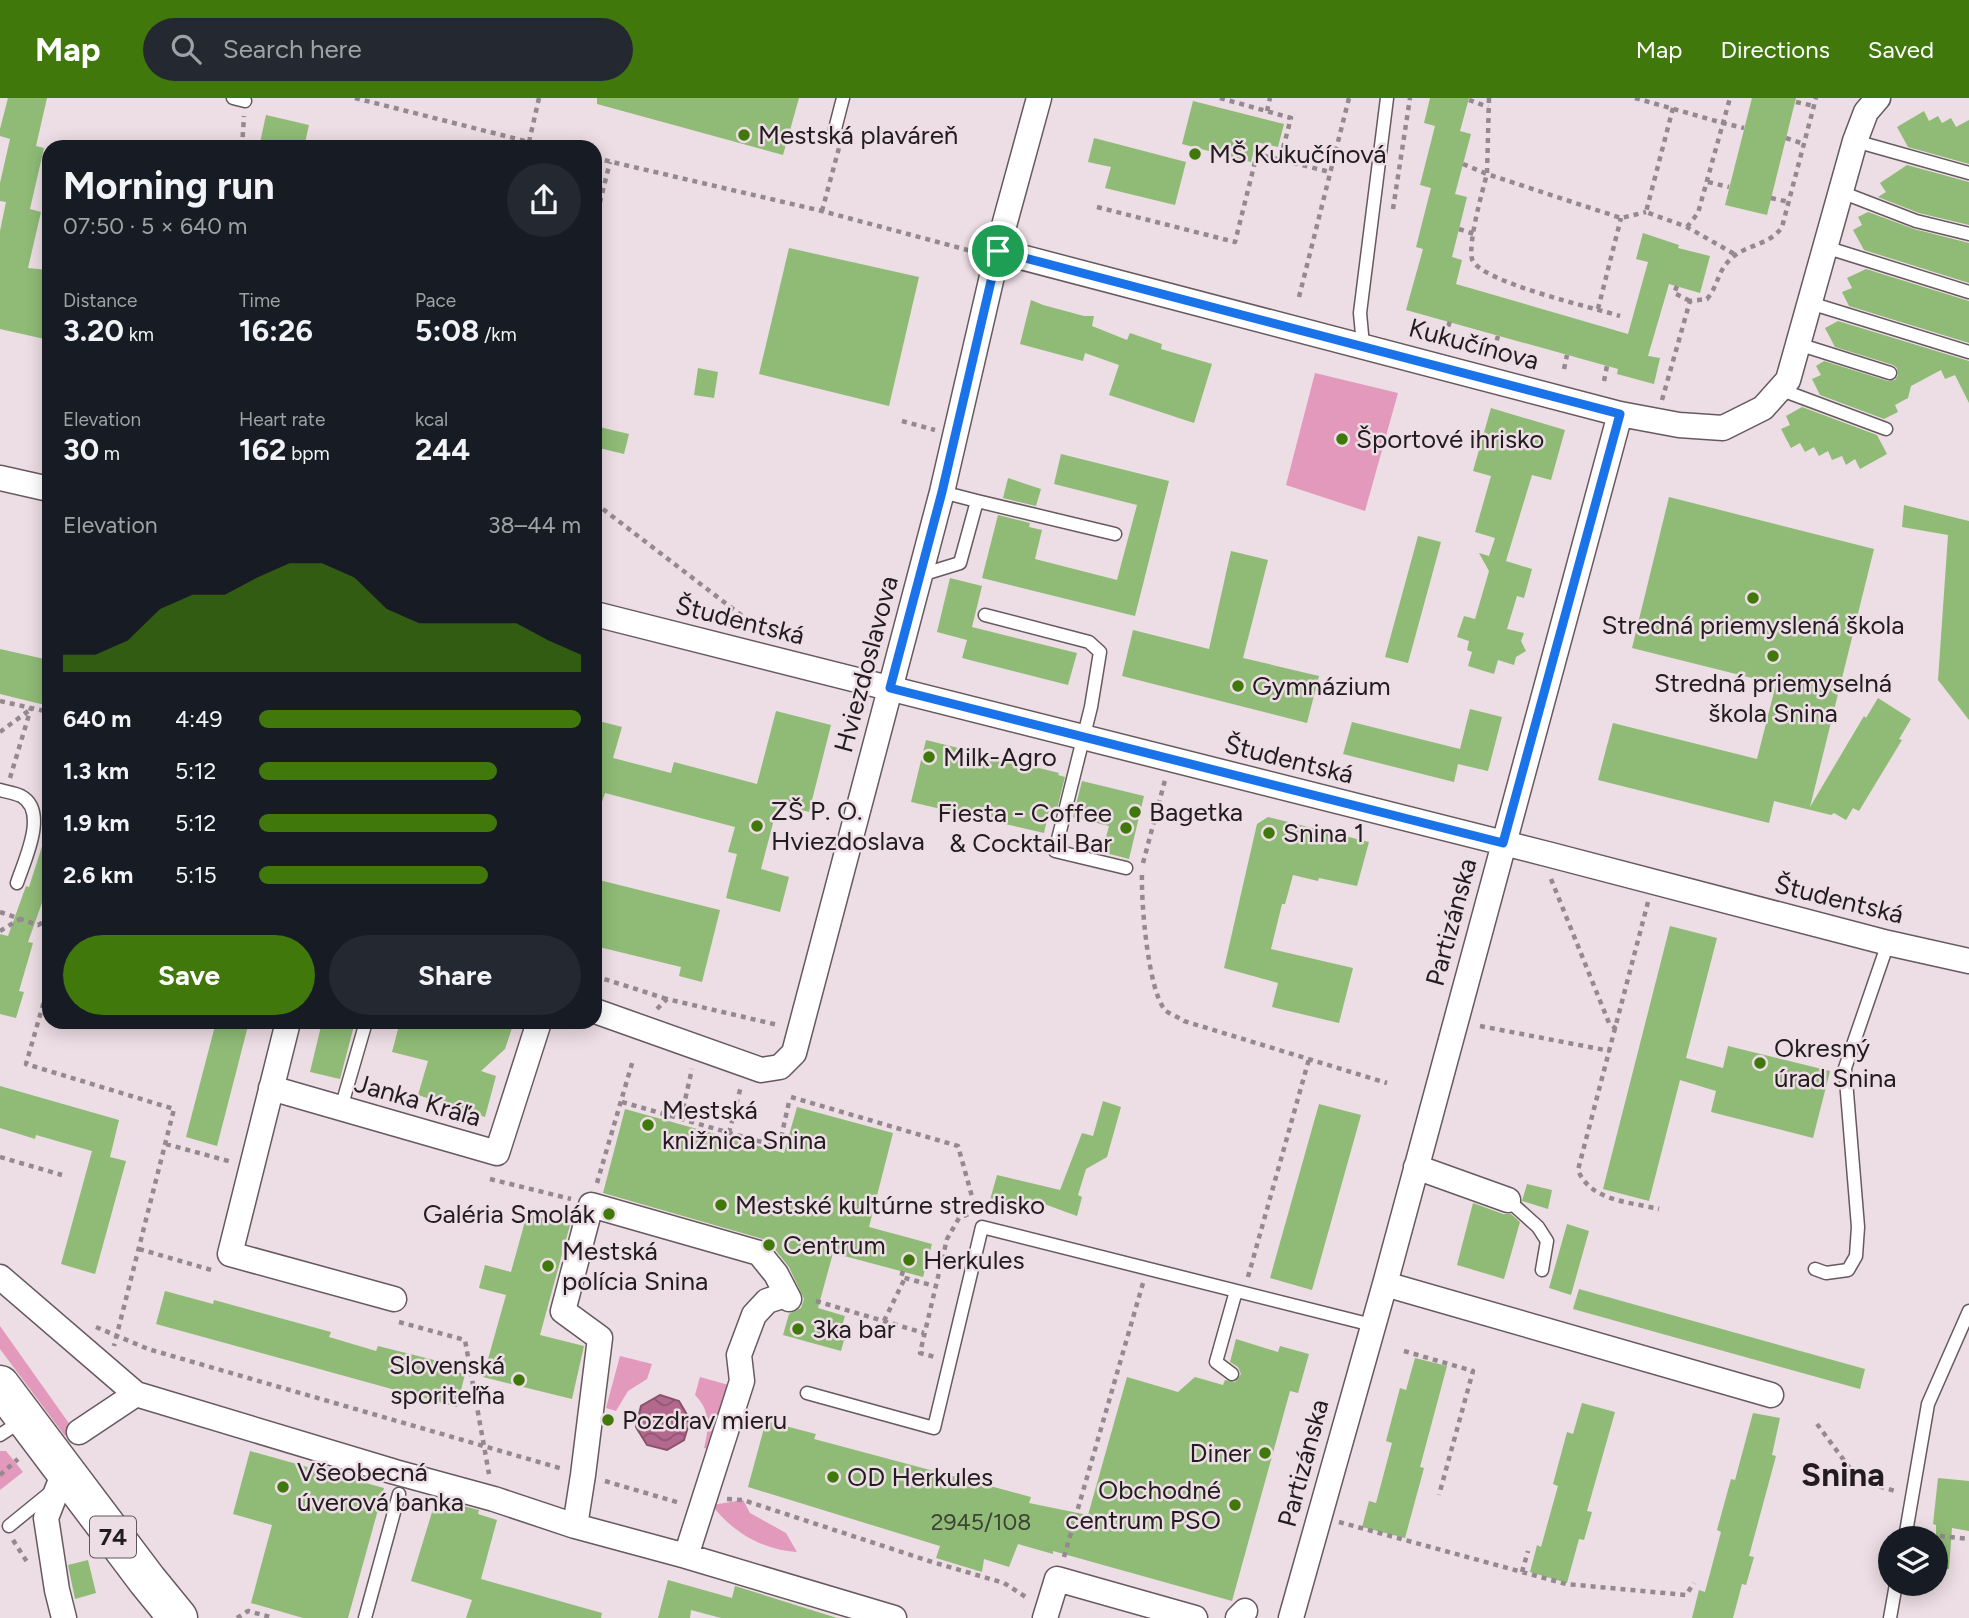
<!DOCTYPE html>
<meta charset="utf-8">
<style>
:root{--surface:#171b24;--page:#242831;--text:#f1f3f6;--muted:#9ea1a6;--accent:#40780c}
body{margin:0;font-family:Figtree,sans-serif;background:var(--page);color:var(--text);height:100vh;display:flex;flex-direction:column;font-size:26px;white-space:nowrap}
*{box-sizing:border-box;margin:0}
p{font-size:23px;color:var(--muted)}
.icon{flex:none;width:38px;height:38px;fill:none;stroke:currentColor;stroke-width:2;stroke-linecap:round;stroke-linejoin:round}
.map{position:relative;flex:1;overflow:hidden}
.drawer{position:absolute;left:42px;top:42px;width:560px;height:889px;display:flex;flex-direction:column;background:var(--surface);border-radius:21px;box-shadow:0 4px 18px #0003}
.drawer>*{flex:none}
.buttons{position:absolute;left:1878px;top:1428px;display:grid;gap:14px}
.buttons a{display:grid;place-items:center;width:70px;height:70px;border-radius:50%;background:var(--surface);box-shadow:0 4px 18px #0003;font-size:35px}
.pin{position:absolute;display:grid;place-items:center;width:60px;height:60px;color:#fff;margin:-30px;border:4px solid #fff;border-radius:50%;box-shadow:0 2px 7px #0007}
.round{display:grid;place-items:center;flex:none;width:74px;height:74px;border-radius:37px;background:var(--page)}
.summary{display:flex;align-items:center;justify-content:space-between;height:119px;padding:0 21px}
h1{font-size:38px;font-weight:700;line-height:52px}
.figures{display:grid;grid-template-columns:repeat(3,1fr);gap:10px;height:119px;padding:7px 21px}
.figures div{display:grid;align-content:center}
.figures b{font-size:30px;font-weight:700}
.figures small{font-size:19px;font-weight:400}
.figures p{font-size:19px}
.chart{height:196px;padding:14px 21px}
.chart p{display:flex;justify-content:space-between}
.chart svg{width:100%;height:126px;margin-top:7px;fill:var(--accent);opacity:.7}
.cta{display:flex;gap:14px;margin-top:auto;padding:14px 21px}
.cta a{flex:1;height:80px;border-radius:42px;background:var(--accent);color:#fff;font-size:28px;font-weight:700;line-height:80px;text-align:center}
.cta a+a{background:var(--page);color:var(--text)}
ul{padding:0 21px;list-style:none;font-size:23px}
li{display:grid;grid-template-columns:112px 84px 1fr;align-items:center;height:52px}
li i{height:18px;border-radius:9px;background:var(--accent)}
header{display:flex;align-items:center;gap:42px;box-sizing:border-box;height:98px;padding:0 35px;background:var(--accent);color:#fff}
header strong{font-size:33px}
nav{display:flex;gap:38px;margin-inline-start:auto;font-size:24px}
.search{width:490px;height:63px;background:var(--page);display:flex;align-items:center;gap:18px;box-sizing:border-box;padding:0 24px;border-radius:38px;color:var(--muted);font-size:26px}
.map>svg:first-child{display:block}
.grass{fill:#e299bc}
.water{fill:url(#water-waves);stroke:#88526d;stroke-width:2}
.building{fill:#8fbb76}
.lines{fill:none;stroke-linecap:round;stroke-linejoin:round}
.lane-casing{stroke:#66595f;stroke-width:15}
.street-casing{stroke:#66595f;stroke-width:27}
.primary-casing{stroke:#66595f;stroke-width:41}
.path{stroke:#94898e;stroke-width:4.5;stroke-dasharray:5 5;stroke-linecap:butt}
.lane{stroke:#fff;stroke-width:12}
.street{stroke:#fff;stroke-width:24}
.primary{stroke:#fff;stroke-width:38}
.route-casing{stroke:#fff;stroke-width:14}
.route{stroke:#1a73e8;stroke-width:9}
.poi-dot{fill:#40780c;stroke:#eddde4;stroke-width:2.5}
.labels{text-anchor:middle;stroke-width:5;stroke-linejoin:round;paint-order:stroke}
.number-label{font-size:23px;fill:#3d4435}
.shield{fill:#eddde4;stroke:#5f565a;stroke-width:2}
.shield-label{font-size:24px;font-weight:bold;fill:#221c1f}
.poi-label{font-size:26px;fill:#221c1f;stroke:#eddde4;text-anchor:start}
.street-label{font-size:26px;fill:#221c1f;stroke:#eddde4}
.district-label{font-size:33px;font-weight:bold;fill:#221c1f;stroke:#eddde4}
</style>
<header>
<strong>Map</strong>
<div class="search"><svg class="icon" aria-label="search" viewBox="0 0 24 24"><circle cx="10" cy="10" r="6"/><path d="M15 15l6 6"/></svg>Search here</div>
<nav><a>Map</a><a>Directions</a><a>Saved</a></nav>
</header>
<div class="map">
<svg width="1969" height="1520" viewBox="0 0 1969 1520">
<defs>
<pattern id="water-waves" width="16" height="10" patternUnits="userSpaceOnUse" patternTransform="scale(1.75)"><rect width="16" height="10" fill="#b3698e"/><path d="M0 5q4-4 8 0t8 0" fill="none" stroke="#915673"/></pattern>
</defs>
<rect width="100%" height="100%" fill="#eddde4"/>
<path class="grass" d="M1315,275L1398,295L1365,413L1286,387Z
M0,1228L73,1331L65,1338L0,1251Z
M620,1258L652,1266L647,1281L628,1293L616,1313L606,1310Z
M700,1279L732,1288L715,1353L704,1350C709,1330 711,1313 695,1297Z
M0,1353H6L23,1374L0,1392Z
M743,1402L750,1415L786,1435L797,1454C763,1452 732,1434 712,1407Z"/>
<path class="water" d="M660,1297L679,1303L690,1322L684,1342L667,1352L647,1347L636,1329L641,1308Z"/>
<path class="building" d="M8,0H47L36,48L44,50L30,111L41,114L28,170L49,172V242L0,231V133L6,104L0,103V85L10,41L0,38V31Z
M597,0H799L783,57L597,6Z
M1430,0H1469L1460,33L1471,36L1455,96L1467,99L1452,159L1462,162L1456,186L1628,236L1648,164L1636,161L1643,135L1679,147L1678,150L1710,158L1700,195L1669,186L1648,258L1660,260L1654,286L1617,276L1618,271L1406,212L1423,151L1416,149L1431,90L1420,87L1435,28L1424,25Z
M1752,0H1796L1767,117L1725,107Z
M1193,3L1284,26L1278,49L1256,44L1251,64L1182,46Z
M1924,13L1929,23L1938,18L1942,25L1951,20L1956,29L1969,22V66L1908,49L1897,29Z
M266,17L309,27L304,49H259Z
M1094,40L1186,64L1175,107L1105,90L1111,69L1088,64Z
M1907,67L1969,84V127L1919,115L1878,99L1886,94L1880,85Z
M1868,114L1914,131L1969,145V185L1864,152L1853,132L1862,127L1858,119Z
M789,150L919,179L889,308L759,276Z
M1866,171L1969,203V245L1849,208L1842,194L1852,190L1847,180Z
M1031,202L1043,207L1084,218H1094L1092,228L1127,242L1130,235L1162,246L1161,251L1212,266L1194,325L1109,297L1119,267L1085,255L1083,263L1020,246Z
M1838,223L1969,263V305L1955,277L1945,281L1941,272L1911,288L1908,300L1895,307L1898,314L1884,321L1820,297L1812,281L1821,277L1816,268L1824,263L1888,283L1895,282L1898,277L1897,270L1893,267L1835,249L1825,230Z
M698,270L718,274L714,300L694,297Z
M1802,309L1877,337L1887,356L1860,371L1855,361L1846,367L1842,358L1832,362L1828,353L1819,358L1814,349L1805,354L1800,345L1791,350L1781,331L1790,327L1786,318Z
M1491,310L1565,332L1551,382L1532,377L1506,463L1532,471L1524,500L1517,498L1507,531L1524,535L1521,543L1526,553L1516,559L1514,567L1498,562L1494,576L1468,568L1472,554L1467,552L1469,543L1457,539L1464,518L1475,521L1489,473L1479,455L1489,458L1495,440L1475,434L1491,378L1473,373Z
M595,328L629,336L624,356L595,349Z
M1061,356L1169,383L1135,518L982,480L998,417L1030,425L1029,429L1042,432L1035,461L1117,482L1137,407L1054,386Z
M1008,380L1041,391L1036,408L1003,400Z
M1669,399L1874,451L1810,709L1864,618L1866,620L1878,600L1911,621L1899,641L1902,642L1859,713L1853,710L1846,722L1834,715L1831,717L1774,703L1769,725L1598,682L1613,625L1757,661L1776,586L1632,550Z
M1904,407L1969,423V622L1938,582L1948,437L1902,429Z
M1418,438L1441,444L1408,565L1385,559Z
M1231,453L1268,462L1243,560L1319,578L1307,625L1122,578L1133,532L1209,551Z
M950,480L982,488L972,529L1077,555L1068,587L962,560L967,542L937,534Z
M0,551L49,562V608L0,596Z
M1470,611L1502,619L1488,673L1458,666L1454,684L1343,656L1352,624L1460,651Z
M776,613L831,627L809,714L778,706L761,771L789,779L780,814L726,800L737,756L728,754L735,729L605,695L601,707H595V622L622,629L613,660L671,675L674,664L757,686Z
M926,642L1059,675L1058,677L1065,679L1056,715L1049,713L1044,735L911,704Z
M1082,683L1144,698L1129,761L1102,754L1109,728L1073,719Z
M1268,719L1369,744L1357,788L1319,780L1318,783L1293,777L1285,806H1282L1271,851L1353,870L1339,925L1272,909L1278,885L1224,870L1257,726Z
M45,739H49V785L28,844L33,845L19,893L24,894L16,920L0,916V836L8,838L26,788L29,789Z
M595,781L720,812L702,884L679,878L681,869L595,848Z
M1670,828L1717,840L1686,960L1723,970L1728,948L1830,973L1813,1040L1711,1014L1716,993L1680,982L1649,1103L1603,1091Z
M216,924H249L217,1048L186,1039Z
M322,924H355L340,981L310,974Z
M400,924H514L505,951L481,973L496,978L485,1019L418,997L428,963L392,954Z
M0,988L119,1022L110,1059L126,1063L95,1176L61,1166L92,1053L36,1037L35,1041L0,1030Z
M1103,1003L1121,1009L1107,1059L1086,1071L1078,1097L1082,1099L1077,1118L1036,1103L1034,1111L1011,1104L1010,1109L990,1102L997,1077L1060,1092L1082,1035L1093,1038Z
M1319,1006L1361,1017L1312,1192L1270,1180Z
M797,1009L893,1035L869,1129L932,1146L923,1179L833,1155L818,1210L845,1218L841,1231L847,1232L841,1253L783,1237L789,1216L801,1210L804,1201L789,1169L770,1145L763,1141L603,1095L625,1011L784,1055Z
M1527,1086L1552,1092L1548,1111L1522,1103Z
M1473,1105L1503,1116H1511L1520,1124L1504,1181L1457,1167Z
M527,1116L570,1127L540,1237L584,1248L572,1301L483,1279L506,1197L479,1190L485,1167L511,1174Z
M1567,1126L1589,1133L1571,1197L1549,1190Z
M1579,1191L1865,1271L1860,1291L1573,1211Z
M165,1193L213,1206L214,1202L331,1234L329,1239L376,1253L378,1248L442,1264L441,1270L465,1276L457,1309L156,1226Z
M1236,1241L1278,1254L1280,1248L1309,1256L1298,1295L1290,1293L1232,1503L1053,1453V1456L1018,1446L1009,1469L984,1461L982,1474L936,1460L940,1448L748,1389L766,1323L816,1336L814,1341L1031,1399L1029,1405L1088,1417L1127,1279L1178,1294L1195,1279L1223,1287L1225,1282L1235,1284L1241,1276L1238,1269L1230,1264Z
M1415,1260L1447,1268L1420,1369L1424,1370L1405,1440L1362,1429L1369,1403L1376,1405L1392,1345L1386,1343L1400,1290L1406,1292Z
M1582,1305L1615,1314L1587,1413L1592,1414L1584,1442L1579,1441L1567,1485L1530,1474L1537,1447L1541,1449L1558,1388L1553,1386L1567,1334L1573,1336Z
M1753,1315L1780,1320L1772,1357L1776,1358L1749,1458L1754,1459L1746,1487L1742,1486L1733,1520H1692L1699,1492L1705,1494L1721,1434L1717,1432L1731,1381L1735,1382Z
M250,1353L311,1370L313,1365L339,1373L337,1377L384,1390L348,1520H303L251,1505L272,1427L233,1416Z
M1938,1380L1969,1383V1433L1952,1430L1949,1471H1936V1427L1933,1426Z
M436,1401L479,1412L478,1416L497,1422L481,1481L602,1515L601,1520H466L472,1502L411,1483Z
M88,1462L96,1495L75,1501L68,1467Z
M668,1482L732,1500L735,1488L837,1520H721L691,1512L690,1520H658Z"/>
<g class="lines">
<defs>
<path id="lane" d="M233,0L245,3
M835,31L843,0
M1855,43L1969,75
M1841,94L1916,123L1969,136
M1825,149L1969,194
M1810,205L1969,254
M1798,246L1890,275
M1363,247L1360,215L1387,0
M1779,291L1886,331
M977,403L1115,436
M921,477L960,465L977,403L942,394
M985,517L1089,544L1100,554L1091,609L1055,753L1126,770
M0,692C7,694 15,695 21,698C49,713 24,763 17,785
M341,1010L366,924
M1508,1102L1538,1129L1547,1143L1542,1172
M1815,1171L1826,1175L1848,1172L1856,1158L1858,1129L1845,970L1888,845
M1232,1276L1216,1264L1236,1193
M807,1295L934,1330L982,1129L1372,1227
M0,1337L23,1322
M9,1428L52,1393
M1905,1440L1928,1306L1969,1213
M365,1520L399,1396
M1890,1520L1896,1486"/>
<path id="street" d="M998,153L1620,316L1679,327L1723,330L1763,310L1788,282L1855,43L1866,14L1878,0
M0,380L49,391
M595,516L1551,757L1888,845L1969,863
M595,913L761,972L780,969L794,955L942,394L1002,135L1039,0
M288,924L230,1156L394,1201
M271,990L497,1055L539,924
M1416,1069L1508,1102
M0,1179L136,1296
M1385,1186L1771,1297
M79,1334L136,1296L395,1374L494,1401L575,1428L686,1458L894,1520
M575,1428L583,1377L600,1240L563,1213L591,1107L759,1155L776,1176L789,1201
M686,1458L742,1283L739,1257L754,1217L767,1203L779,1199
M64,1520L57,1492L46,1420L64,1374
M1045,1520L1057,1481L1195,1520
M1238,1520L1245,1513
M1291,1520L1385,1186L1620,316"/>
<path id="primary" d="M0,1287L147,1482L178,1520"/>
</defs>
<use href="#lane" class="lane-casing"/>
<use href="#street" class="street-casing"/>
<use href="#primary" class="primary-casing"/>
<path class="path" d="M355,0L549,49
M1220,0L1291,20L1280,62
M1489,0L1487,76L1621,120L1646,114
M1635,0L1723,25L1730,0
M1469,2L1488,9
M1796,4L1814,8
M1673,10L1646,114L1687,129L1736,157
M1267,13L1270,0
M1786,40L1804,46
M529,44L539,0
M242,49L244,18
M595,60L822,113L975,154
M1463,66L1487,76C1482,94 1468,145 1472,161C1479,184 1595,210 1620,218
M1708,84L1729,89
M1771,100L1789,104
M1097,109L1235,144L1257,56L1330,74
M1393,111L1410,0
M822,113L840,46
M595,124L610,64
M1687,129L1698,115L1723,25L1744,30
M1459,131L1474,136
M1677,188L1674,195L1690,203
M1299,199L1349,0
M1598,211L1621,120
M1445,238L1451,220
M1494,252L1498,238
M1564,271L1567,257
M1604,283L1607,268
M1662,302L1690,203L1707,201C1720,185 1716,173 1734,158C1750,146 1771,146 1782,129L1816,0
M902,323L935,332
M595,405L750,524
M0,603L49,614
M0,634L31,611
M10,680L31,610
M1143,765L1165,682
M1142,777C1141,804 1148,892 1165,912C1169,916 1179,919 1184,923L1387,985
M1551,781L1609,925L1616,931
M1648,804L1578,1072C1590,1103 1630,1104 1659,1111
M0,814L38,827L49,821
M0,833L20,821
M595,878L667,901
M49,886L26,966L174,1011L114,1248
M657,911L667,901L778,927
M1480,928L1610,953
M791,999L958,1048L976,1113L959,1120L947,1141L920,1255L935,1259
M622,1004L779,1049L778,1053
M681,1020L692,971
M729,1035L741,988
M166,1046L232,1064
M779,1049L789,1004
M0,1059L62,1077
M490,1081L571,1101
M597,1085L633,962
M139,1151L215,1173
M903,1173L901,1179L935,1188
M1248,1179L1309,961
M816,1203L924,1235
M884,1223L905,1180
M399,1224L465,1242L489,1376
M96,1229L148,1251L563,1371
M1404,1253L1473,1273L1439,1397
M1817,1326L1849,1369L1871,1386L1895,1393
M0,1377L18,1361
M605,1383L680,1405
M727,1401L743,1402L929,1463L1004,1485L1029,1501
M1339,1424L1566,1486L1686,1497L1694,1485
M1920,1436L1969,1441
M13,1442L29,1467
M1064,1459L1143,1185
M1522,1474L1528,1453
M237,1520L248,1513L274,1520"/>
<use href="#lane" class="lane"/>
<use href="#street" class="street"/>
<use href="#primary" class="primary"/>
</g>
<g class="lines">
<defs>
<path id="route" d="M998,153L1620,316L1503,745L890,590L942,394Z"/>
</defs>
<use href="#route" class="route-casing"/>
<use href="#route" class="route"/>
</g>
<g class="poi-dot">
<circle cx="744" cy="37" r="7"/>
<circle cx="1195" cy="56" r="7"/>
<circle cx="1342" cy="341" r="7"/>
<circle cx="1753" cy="500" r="7"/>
<circle cx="1773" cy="558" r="7"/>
<circle cx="1238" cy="588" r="7"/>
<circle cx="929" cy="659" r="7"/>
<circle cx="1135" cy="714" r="7"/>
<circle cx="757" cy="728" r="7"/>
<circle cx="1126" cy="730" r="7"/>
<circle cx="1269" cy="735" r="7"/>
<circle cx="1760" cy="965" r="7"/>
<circle cx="648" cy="1027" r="7"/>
<circle cx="721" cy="1107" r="7"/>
<circle cx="609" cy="1116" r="7"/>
<circle cx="769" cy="1147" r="7"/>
<circle cx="909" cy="1162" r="7"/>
<circle cx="548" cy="1168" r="7"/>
<circle cx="798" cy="1231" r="7"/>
<circle cx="519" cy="1282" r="7"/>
<circle cx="608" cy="1322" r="7"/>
<circle cx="1265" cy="1355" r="7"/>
<circle cx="833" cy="1379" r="7"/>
<circle cx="283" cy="1389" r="7"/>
<circle cx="1235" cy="1407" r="7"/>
</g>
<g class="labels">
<g class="number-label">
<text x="981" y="1432">2945/108</text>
</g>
<rect class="shield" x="90" y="1418.5" width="46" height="41" rx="5"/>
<g class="shield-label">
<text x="113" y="1447">74</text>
</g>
<g class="poi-label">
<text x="758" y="46">Mestská plaváreň</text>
<text x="1209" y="65">MŠ Kukučínová</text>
<text x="1356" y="350">Športové ihrisko</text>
<text x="1753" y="536" text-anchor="middle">Stredná priemyslená škola</text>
<text x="1773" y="594" text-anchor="middle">Stredná priemyselná<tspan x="1773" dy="30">škola Snina</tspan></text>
<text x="1252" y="597">Gymnázium</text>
<text x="943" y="668">Milk-Agro</text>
<text x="771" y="722">ZŠ P. O.<tspan x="771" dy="30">Hviezdoslava</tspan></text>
<text x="1149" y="723">Bagetka</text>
<text x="1112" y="724" text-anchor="end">Fiesta - Coffee<tspan x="1112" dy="30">&amp; Cocktail Bar</tspan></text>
<text x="1283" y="744">Snina 1</text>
<text x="1774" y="959">Okresný<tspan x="1774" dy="30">úrad Snina</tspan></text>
<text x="662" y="1021">Mestská<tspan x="662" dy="30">knižnica Snina</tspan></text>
<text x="735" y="1116">Mestské kultúrne stredisko</text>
<text x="595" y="1125" text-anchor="end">Galéria Smolák</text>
<text x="783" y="1156">Centrum</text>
<text x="562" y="1162">Mestská<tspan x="562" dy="30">polícia Snina</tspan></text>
<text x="923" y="1171">Herkules</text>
<text x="812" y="1240">3ka bar</text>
<text x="505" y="1276" text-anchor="end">Slovenská<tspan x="505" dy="30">sporiteľňa</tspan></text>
<text x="622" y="1331">Pozdrav mieru</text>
<text x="1251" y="1364" text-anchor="end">Diner</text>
<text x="297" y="1383">Všeobecná<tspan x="297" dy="30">úverová banka</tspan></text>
<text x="847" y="1388">OD Herkules</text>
<text x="1221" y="1401" text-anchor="end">Obchodné<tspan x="1221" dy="30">centrum PSO</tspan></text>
</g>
<g class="street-label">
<text transform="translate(1474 246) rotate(15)" y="9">Kukučínova</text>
<text transform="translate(740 522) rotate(14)" y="9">Študentská</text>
<text transform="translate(866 566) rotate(-75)" y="9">Hviezdoslavova</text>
<text transform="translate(1289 661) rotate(14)" y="9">Študentská</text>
<text transform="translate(1839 801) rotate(14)" y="9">Študentská</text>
<text transform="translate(1451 824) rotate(-75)" y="9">Partizánska</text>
<text transform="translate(418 1002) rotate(16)" y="9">Janka Kráľa</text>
<text transform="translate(1303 1365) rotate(-75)" y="9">Partizánska</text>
</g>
<g class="district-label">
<text x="1843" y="1388">Snina</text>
</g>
</g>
</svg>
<div class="buttons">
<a><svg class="icon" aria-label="layers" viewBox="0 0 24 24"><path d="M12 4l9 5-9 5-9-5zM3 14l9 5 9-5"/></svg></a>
</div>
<div class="pin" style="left:998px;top:153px;background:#1e9e55"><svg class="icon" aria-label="arrive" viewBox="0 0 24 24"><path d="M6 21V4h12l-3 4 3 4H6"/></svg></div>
<section class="drawer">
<div class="summary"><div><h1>Morning run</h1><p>07:50 · 5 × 640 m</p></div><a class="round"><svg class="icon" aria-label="share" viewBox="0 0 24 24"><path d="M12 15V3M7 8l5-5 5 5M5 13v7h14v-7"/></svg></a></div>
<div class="figures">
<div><p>Distance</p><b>3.20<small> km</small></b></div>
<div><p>Time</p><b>16:26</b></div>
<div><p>Pace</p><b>5:08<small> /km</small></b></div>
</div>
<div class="figures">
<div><p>Elevation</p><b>30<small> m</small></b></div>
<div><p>Heart rate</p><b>162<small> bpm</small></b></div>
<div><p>kcal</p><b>244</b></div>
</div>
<div class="chart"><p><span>Elevation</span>38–44 m</p>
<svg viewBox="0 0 160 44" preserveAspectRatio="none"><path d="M0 44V38L10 38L20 33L30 22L40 17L50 17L60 11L70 6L80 6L90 11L100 22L110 27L120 27L130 27L140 27L150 33L160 38V44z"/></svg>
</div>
<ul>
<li><b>640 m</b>4:49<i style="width:100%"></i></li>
<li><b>1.3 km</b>5:12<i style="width:74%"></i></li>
<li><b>1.9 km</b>5:12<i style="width:74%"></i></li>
<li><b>2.6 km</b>5:15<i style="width:71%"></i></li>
</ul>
<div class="cta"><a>Save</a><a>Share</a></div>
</section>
</div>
